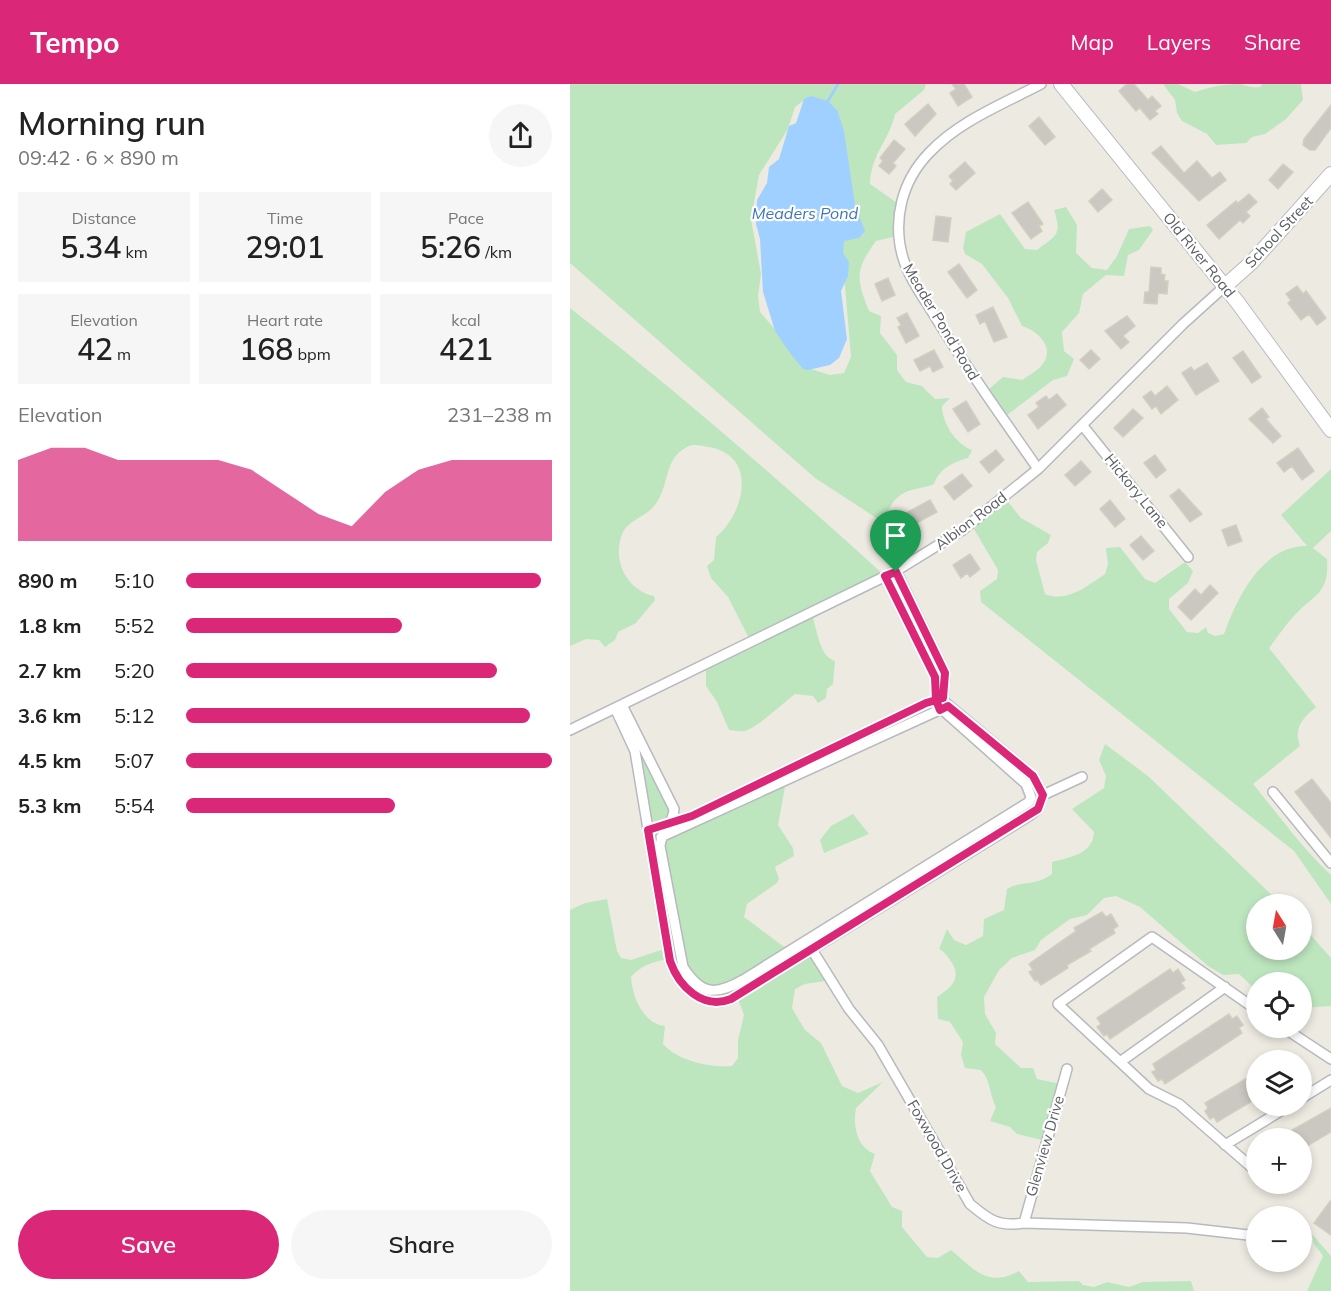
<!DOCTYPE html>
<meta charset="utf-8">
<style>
:root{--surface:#fff;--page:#f6f6f6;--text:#222;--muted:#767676;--accent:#db2777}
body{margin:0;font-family:Mulish,sans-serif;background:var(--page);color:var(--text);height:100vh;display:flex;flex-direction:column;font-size:22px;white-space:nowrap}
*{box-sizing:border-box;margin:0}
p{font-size:20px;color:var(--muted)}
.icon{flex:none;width:33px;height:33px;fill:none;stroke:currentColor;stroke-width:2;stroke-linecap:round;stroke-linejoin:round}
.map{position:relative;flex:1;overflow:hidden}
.details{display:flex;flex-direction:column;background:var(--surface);width:570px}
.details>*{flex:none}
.needle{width:39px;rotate:349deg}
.buttons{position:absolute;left:676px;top:810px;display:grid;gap:12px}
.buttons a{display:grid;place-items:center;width:66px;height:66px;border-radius:50%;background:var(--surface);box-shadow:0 3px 9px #0003;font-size:30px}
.pin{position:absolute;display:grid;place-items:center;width:51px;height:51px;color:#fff;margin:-62px -26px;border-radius:50% 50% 50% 0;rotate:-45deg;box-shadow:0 0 6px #0007}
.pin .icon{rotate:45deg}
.round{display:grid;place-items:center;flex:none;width:63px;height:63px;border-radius:32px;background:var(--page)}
.head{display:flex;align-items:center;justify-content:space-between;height:102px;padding:0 18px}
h1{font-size:33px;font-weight:600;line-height:45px}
.figures{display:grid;grid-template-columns:repeat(3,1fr);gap:9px;height:102px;padding:6px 18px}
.figures div{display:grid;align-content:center;border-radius:0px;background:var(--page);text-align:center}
.figures b{font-size:30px;font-weight:600}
.figures small{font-size:16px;font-weight:400}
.figures p{font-size:16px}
.chart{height:168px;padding:12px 18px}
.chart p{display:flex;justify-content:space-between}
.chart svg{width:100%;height:108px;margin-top:6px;fill:var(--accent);opacity:.7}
.action{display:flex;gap:12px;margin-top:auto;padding:12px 18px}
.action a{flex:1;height:69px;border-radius:36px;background:var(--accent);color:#fff;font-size:24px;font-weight:600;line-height:69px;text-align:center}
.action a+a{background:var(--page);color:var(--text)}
ul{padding:0 18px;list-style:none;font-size:20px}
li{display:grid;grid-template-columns:96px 72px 1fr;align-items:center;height:45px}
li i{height:15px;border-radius:8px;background:var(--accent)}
header{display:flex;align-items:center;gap:36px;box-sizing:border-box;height:84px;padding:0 30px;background:var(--accent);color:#fff}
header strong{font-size:28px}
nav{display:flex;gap:33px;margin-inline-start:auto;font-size:21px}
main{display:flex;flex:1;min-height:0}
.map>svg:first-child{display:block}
.green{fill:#bde6bf;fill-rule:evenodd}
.water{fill:#a0d0ff}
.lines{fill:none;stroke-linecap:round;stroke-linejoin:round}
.stream{stroke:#a0d0ff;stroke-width:3}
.building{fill:#cac8c1;stroke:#d2cec0;stroke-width:1.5}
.street-casing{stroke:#b7b9bf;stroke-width:12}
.secondary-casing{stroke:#b7bac1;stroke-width:16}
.street{stroke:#fff;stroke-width:9}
.secondary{stroke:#fff;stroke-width:14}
.route-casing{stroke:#fff;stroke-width:12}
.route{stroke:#db2777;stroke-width:8}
.labels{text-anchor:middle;stroke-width:4.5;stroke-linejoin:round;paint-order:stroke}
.street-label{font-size:15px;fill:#5a5d63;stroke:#fff}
.water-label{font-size:16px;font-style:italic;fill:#3e74bc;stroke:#fff}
</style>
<header>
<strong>Tempo</strong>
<nav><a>Map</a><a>Layers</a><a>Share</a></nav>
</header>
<main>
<section class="details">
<div class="head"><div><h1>Morning run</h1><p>09:42 · 6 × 890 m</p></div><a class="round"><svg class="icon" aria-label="share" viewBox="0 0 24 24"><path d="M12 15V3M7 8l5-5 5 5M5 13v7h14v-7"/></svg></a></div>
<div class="figures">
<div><p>Distance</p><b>5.34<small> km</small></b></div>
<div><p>Time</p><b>29:01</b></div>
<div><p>Pace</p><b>5:26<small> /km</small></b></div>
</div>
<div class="figures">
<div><p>Elevation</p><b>42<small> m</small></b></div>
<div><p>Heart rate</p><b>168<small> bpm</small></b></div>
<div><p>kcal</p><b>421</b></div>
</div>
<div class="chart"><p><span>Elevation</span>231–238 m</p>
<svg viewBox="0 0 160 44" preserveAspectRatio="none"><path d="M0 44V11L10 6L20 6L30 11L40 11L50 11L60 11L70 15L80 24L90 33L100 38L110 24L120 15L130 11L140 11L150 11L160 11V44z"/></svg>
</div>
<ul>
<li><b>890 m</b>5:10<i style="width:97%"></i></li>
<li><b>1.8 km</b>5:52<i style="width:59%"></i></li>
<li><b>2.7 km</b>5:20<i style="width:85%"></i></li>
<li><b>3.6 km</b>5:12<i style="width:94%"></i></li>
<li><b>4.5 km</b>5:07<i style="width:100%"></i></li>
<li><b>5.3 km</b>5:54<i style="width:57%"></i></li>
</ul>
<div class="action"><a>Save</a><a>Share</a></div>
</section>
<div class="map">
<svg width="761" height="1207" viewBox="0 0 761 1207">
<rect width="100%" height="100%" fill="#edebe1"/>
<path class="green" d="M0,0H356L354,6L325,30C319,57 301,70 300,100L333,123L331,151L306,157C285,186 286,194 299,227L311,232L310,249L327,271V286L336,298L352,302L365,315L380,314L372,322C372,339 386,360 402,366L398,374C383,378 369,385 364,400C352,405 337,404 327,414C321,419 322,424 312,432L311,437L245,394L0,179ZM236,15L272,167L281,273L274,289L260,291L238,284L190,228L188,212L191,190L181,135L189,91L218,45L225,23Z
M593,0H608L625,8C639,3 654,0 670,0C678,2 682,4 690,3L692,0H731L733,16L716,35L695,50L682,53L676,59L646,61L637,50L612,37L607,29L605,16Z
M496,123L507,141L506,169L522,184L537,186L547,172L559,145L580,142L583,146L569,166L558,171L554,192L536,191L513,210L509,229L492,248L494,267L504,275L497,292L483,296L432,335L413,310L433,293L452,296C458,292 467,287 472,281C486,264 468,247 452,242L438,214L412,180L395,170L393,164L396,148L430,130L455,165L467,166C487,151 492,151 484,126Z
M0,224C109,309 213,399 315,492L241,530C248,544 248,572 265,577L263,600L257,605L256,614L248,619L243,612L225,610C213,619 186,645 174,647C170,648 163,646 159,646L147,618L136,602V583L181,558L158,513L141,494L137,482L144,476L146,453C174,430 189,372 139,363C133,362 123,359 117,363C93,375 100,402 85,421C77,432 59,436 53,448C41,475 56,506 84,512L85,516L66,539L48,548L45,556L35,563L29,556L16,555L0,562Z
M761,385V447L743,464L757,475C760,511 742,511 723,533C714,543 707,554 699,564L746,623C733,634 723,644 730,662L683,700C709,731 732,764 761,791V820L724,767L411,518L410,507L427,495L428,486L401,440L435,414L451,434L481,451L478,459L467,468L466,476L475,510C497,519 517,502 535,490L538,480L536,464L550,463L575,495L585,499L615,478L623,487L618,499L599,515V525L617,548L628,549L636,543L638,549L645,552L654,550C667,513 693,461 737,462L711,431Z
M65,646L104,725L101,737L89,741L80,734Z
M535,660L578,692L711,820H687V866H732V841L761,874V922L732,924V898H687V907L669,890L653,891L638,882L570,823L546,812L534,814L517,831L500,835L471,856L465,866L442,874L429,886L414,913L415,930L426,949L425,960L451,984H463L467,995L491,1000L476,1057L447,1050L440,1043L420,1037L426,1023C419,1010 421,997 411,986L395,984L391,971L393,958L380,938L368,935L367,913C380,904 392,895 382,879C378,873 375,868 369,865L377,845L384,856L396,861L413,852L414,835L434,826L437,805C452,796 464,803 482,790V778C501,773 523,770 524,748L502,725L534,704L536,692L529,676Z
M264,664L268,672L216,697L208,741L223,764L224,772L205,783L209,795L207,799L177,820L174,833L213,862L223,865L240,858L261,896L235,900L225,905L222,924L235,946L251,959L272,1002L288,1009L313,998L286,1024C283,1041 286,1063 305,1070L300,1087L322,1123L332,1127V1143L357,1173L368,1174L381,1166C405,1186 418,1204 449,1187L458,1198L509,1197L513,1201L524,1203L537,1198L559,1203L573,1198L621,1197L624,1207H0V826L15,819L37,815L47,867L51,874L61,876L100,863L80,752ZM103,874C119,904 130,924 165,907L174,931L168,956V974L162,982C141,984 108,977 93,960L95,942C73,940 62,912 61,893C72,880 86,877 103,874Z
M283,730L299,750L254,769L250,756L261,742Z
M742,1150L761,1172V1207H737L753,1172L744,1160Z"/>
<path class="water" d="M241,12L258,17L267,26L274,47L285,121L295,147L289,154L274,157L273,169L279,178L278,192L271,207L277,255L269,274L260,281L238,286L233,285L220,269L205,247L193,208L190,155L186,140L187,116L197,99L199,83L209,75L219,42L226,39L234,15Z"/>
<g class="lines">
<path class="stream" d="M258,17L268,0"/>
</g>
<path class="building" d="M382,0H394L402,13L388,22L380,9L386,5Z
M557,0H564L578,16L582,12L591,22L585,27L588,30L580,36L570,24L566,27L549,7Z
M358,20L366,30L345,52L335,40Z
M761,21V44L745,66H740L733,61L734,55Z
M469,33L485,53L475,61L459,42Z
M324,56L335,65L323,79L326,82L319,90L309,82L313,77L310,74Z
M591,62L614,89L627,77L642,94L650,88L656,96L629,117L582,69Z
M395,78L405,89L386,106L380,100L383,97L379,92Z
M713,80L723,88L708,105L699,96Z
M532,105L542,116L528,128L519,117Z
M679,110L687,118L676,128L680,132L673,139L670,136L649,155L637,141L666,117L668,119Z
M458,118L473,140L469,142L472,147L461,155L442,129Z
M366,132L381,134L378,158L363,156Z
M389,180L407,206L397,214L378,188Z
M581,183L591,184V190L595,191L594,197H598L597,210L588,209L587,220L574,219L575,208H579Z
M318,194L325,211L312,217L305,200Z
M727,202L733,210L736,207L756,234L747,241L739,230L731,236L718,219L721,216L716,210Z
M423,223L437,253L424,258L415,237L410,240L406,231Z
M337,229L349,252L336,259L328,243L331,241L327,234Z
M557,232L565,242L553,252L559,258L551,265L535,247Z
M364,266L373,283L363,288L360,282L350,287L344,276Z
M521,266L530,275L519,285L510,276Z
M673,267L691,293L682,299L663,274Z
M637,279L649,297L626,311L612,289L621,283L624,287Z
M597,302L608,316L591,330L586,322L582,325L573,313L581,307L585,312Z
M487,310L496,321L468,345L458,331L469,323L466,319L476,312L479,316Z
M396,317L410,340L398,348L383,325Z
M692,324L699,333L696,335L711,352L703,359L679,335Z
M563,325L573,334L553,353L544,344Z
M728,364L744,387L732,396L722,382L714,388L707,379Z
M426,366L434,376L419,389L410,378Z
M585,371L596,386L586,394L574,379Z
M511,377L521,388L505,402L495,391Z
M392,390L402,402L384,416L374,403Z
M609,405L632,430L620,438L600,412Z
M360,416L367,428L343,441L336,429Z
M540,416L555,435L545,443L530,425Z
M666,441L672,457L658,462L652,446Z
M571,452L584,467L573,476L560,461Z
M400,470L410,485L400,493L397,489L391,494L383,481Z
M640,501L648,509L621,536L608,523L625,505L631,511Z
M742,695L761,719V754L725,708Z
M532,828L536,833L541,830L548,842L543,845L545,849L519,865L521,867L497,881L498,884L471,901L467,896L465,897L459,888L463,886L459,880L506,847L504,844Z
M600,885L603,889L608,885L615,896L611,899L615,904L540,955L537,950L534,952L527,943L531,940L527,934Z
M659,930L662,935L667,932L673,941L669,944L672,949L595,1000L592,995L588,997L582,988L586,986L583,980Z
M687,988V1014L647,1038L644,1033L640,1035L635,1027L638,1024L635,1019Z
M761,1024V1048L732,1065V1054H708Z
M761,1116V1151L744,1139Z"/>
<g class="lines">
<defs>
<path id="street" d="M513,342L618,473
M468,385C432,333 394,281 361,226C351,210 339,193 333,174C322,136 332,97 359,69C389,37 433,20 471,0
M326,487L375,589L373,614
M376,619L463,692L473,711
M52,621L104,725C104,739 91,747 90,762L113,883C131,911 145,912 173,896L459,718L461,713L456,700L367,621L365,593L315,492
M45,624L65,667L100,877C109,903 133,926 161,915L459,732L468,725L473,711
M0,646L326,487L391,447L468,385L613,240L654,203
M703,708L761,779
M473,711L512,693
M78,746L122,732L356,619L373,614
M91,753L378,622
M239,861L279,925L308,961L400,1120C419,1136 428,1143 454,1139L617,1144L678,1151
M687,926L582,853L488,920L579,1005L609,1020L687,1088
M714,944L761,975
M550,978L655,903
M732,1014L761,996
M655,1061L719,1022
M454,1139L497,985"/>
<path id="secondary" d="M491,0L668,219L761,346
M654,203L682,178L761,90"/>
</defs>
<use href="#street" class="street-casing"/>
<use href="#secondary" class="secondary-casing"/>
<use href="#street" class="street"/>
<use href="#secondary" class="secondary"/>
</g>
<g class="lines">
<defs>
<path id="route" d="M326,488L375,589L373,614L356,619L122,732L78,746L100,877C109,903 133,926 161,915L468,725L473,711L463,692L378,622L370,626L366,616L365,593L315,492L326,488"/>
</defs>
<use href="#route" class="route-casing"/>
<use href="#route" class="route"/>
</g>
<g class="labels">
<g class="street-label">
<text transform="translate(709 148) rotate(-47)" y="5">School Street</text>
<text transform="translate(629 171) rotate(51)" y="5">Old River Road</text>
<text transform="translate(371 238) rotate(59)" y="5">Meader Pond Road</text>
<text transform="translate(566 407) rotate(51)" y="5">Hickory Lane</text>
<text transform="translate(401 437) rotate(-37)" y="5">Albion Road</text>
<text transform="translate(367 1062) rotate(60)" y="5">Foxwood Drive</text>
<text transform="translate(475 1062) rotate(-74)" y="5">Glenview Drive</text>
</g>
<g class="water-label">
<text x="235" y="135">Meaders Pond</text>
</g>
</g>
</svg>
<div class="buttons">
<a><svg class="needle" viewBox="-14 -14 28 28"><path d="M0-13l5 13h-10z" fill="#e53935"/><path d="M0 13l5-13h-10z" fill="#767676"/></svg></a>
<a><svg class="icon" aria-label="locate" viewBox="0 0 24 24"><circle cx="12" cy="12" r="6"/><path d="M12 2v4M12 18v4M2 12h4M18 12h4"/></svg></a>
<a><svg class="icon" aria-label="layers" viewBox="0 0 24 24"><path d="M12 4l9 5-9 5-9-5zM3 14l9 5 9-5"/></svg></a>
<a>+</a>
<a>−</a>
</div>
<div class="pin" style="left:326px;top:488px;background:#1e9e55"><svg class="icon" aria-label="arrive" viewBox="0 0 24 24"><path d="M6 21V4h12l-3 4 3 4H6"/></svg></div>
</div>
</main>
